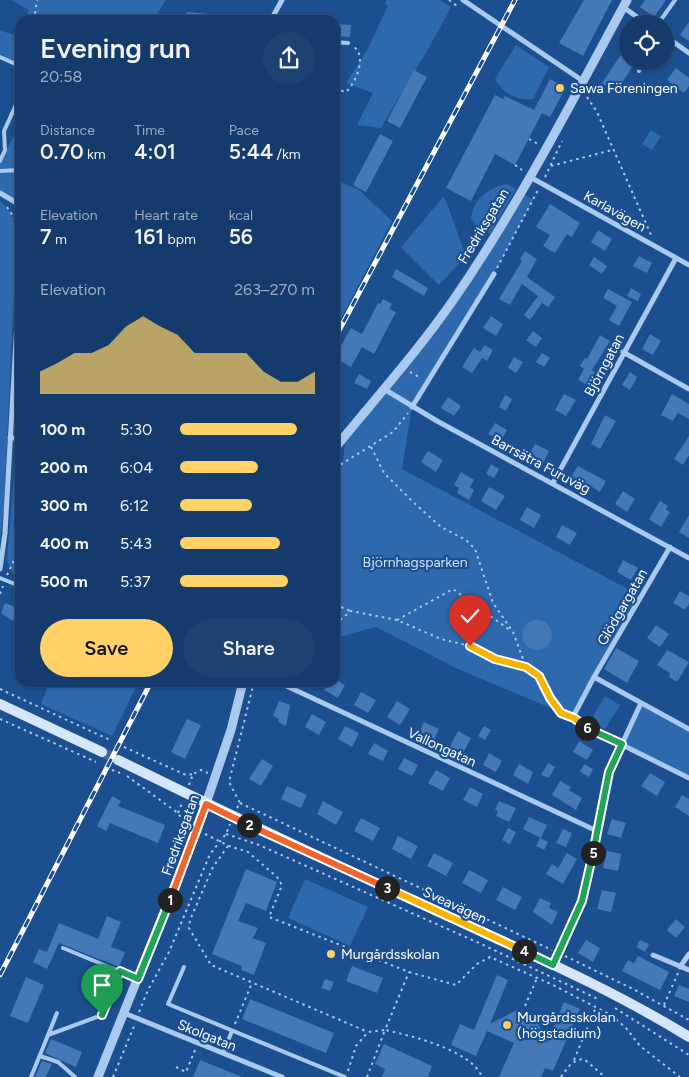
<!DOCTYPE html>
<meta charset="utf-8">
<style>
:root{--surface:#143b6b;--page:#1d4271;--text:#f1f3f6;--muted:#9dadc1;--line:#33557e;--accent:#ffd166}
body{margin:0;font-family:Figtree,sans-serif;background:var(--page);color:var(--text);height:100vh;display:flex;flex-direction:column;font-size:19px;white-space:nowrap}
*{box-sizing:border-box;margin:0}
p{font-size:16px;color:var(--muted)}
.icon{flex:none;width:28px;height:28px;fill:none;stroke:currentColor;stroke-width:2;stroke-linecap:round;stroke-linejoin:round}
.map{position:relative;flex:1;overflow:hidden}
.drawer{position:absolute;left:15px;top:15px;width:325px;height:672px;display:flex;flex-direction:column;background:var(--surface);border-radius:15px;box-shadow:0 1px 4px #0004,0 0 0 1px var(--line)}
.drawer>*{flex:none}
.fabs{position:absolute;left:619px;top:15px;display:grid;gap:10px}
.fabs a{display:grid;place-items:center;width:55px;height:55px;border-radius:50%;background:var(--surface);box-shadow:0 1px 4px #0004,0 0 0 1px var(--line);font-size:25px}
.pin{position:absolute;display:grid;place-items:center;width:42px;height:42px;color:#fff;margin:-51px -21px;border-radius:50% 50% 50% 0;rotate:-45deg;box-shadow:0 0 5px #0007}
.pin .icon{rotate:45deg}
.km{position:absolute;width:25px;height:25px;margin:-12px;border-radius:50%;background:#222;color:#fff;font-size:14px;line-height:25px;text-align:center}
.round{display:grid;place-items:center;flex:none;width:52px;height:52px;border-radius:26px;background:var(--page)}
.headline{display:flex;align-items:center;justify-content:space-between;height:85px;padding:0 25px}
h1{font-size:28px;font-weight:600;line-height:38px}
.figures{display:grid;grid-template-columns:repeat(3,1fr);gap:8px;height:85px;padding:5px 25px}
.figures div{display:grid;align-content:center}
.figures b{font-size:21px;font-weight:600}
.figures small{font-size:14px;font-weight:400}
.figures p{font-size:14px}
.chart{height:140px;padding:10px 25px}
.chart p{display:flex;justify-content:space-between}
.chart svg{width:100%;height:90px;margin-top:5px;fill:var(--accent);opacity:.7}
.cta{display:flex;gap:10px;margin-top:auto;padding:10px 25px}
.cta a{flex:1;height:58px;border-radius:30px;background:var(--accent);color:#111;font-size:20px;font-weight:600;line-height:58px;text-align:center}
.cta a+a{background:var(--page);color:var(--text)}
ul{padding:0 25px;list-style:none;font-size:16px}
li{display:grid;grid-template-columns:80px 60px 1fr;align-items:center;height:38px}
li i{height:12px;border-radius:6px;background:var(--accent)}
.map>svg:first-child{display:block}
.green{fill:#2e69ad}
.building{fill:#4478b7}
.lines{fill:none;stroke-linecap:round;stroke-linejoin:round}
.secondary-tunnel{stroke:#3d69a0;stroke-width:10;stroke-dasharray:10 5;stroke-linecap:butt}
.path{stroke:#a9c9ee;stroke-width:2;stroke-dasharray:2.5 4;stroke-linecap:butt}
.service{stroke:#a9c9ee;stroke-width:4}
.minor{stroke:#a9c9ee;stroke-width:5}
.tertiary{stroke:#a9c9ee;stroke-width:9}
.secondary{stroke:#d6e6fa;stroke-width:10}
.rail-casing{stroke:#fff;stroke-width:5}
.rail{stroke:#1b4f8f;stroke-width:3;stroke-dasharray:9;stroke-linecap:butt}
.split-1-casing{stroke:#fff;stroke-width:10}
.split-2-casing{stroke:#fff;stroke-width:10}
.split-3-casing{stroke:#fff;stroke-width:10}
.split-4-casing{stroke:#fff;stroke-width:10}
.split-5-casing{stroke:#fff;stroke-width:10}
.split-6-casing{stroke:#fff;stroke-width:10}
.split-7-casing{stroke:#fff;stroke-width:10}
.split-1{stroke:#22a559;stroke-width:6}
.split-2{stroke:#f0652b;stroke-width:6}
.split-3{stroke:#f0652b;stroke-width:6}
.split-4{stroke:#f5b400;stroke-width:6}
.split-5{stroke:#22a559;stroke-width:6}
.split-6{stroke:#22a559;stroke-width:6}
.split-7{stroke:#f5b400;stroke-width:6}
.poi-dot{fill:#ffd166;stroke:#1b4f8f;stroke-width:2}
.labels{text-anchor:middle;stroke-width:4.5;stroke-linejoin:round;paint-order:stroke}
.poi-label{font-size:14px;fill:#fff;stroke:#1b4f8f;text-anchor:start}
.street-label{font-size:14px;fill:#fff;stroke:#1b4f8f}
.park-label{font-size:14px;fill:#cfe3fa;stroke:#1b4f8f}
</style>
<div class="map">
<svg width="689" height="1077" viewBox="0 0 689 1077">
<rect width="100%" height="100%" fill="#1b4f8f"/>
<path class="green" d="M11,0H166L153,20H24L29,10Z
M387,0H440L451,7C430,49 404,87 381,128L357,125L373,93L346,83L366,52L388,6L385,3Z
M20,29V66L0,57V30L16,36Z
M516,45L549,67L533,99C517,101 502,93 495,79Z
M20,125V205L0,193V161Z
M651,130L661,136L652,150L642,144Z
M335,180L359,190L392,221L335,330Z
M506,184L516,189L490,234L477,228L471,218C474,198 487,189 506,184Z
M520,191L533,200L494,274L412,407L402,469L641,596L594,677L574,718L458,669L376,627L335,638V468L343,461L346,434L423,340Z
M444,196L466,256L439,285L401,247Z
M0,201C17,213 15,232 16,251L4,509L0,543Z
M16,448L20,449V576L13,574L7,560Z
M49,683V682L138,683L112,736L41,704Z
M605,696L620,705L605,729L591,720Z
M641,703L689,730V778L621,744Z
M305,879L368,907L350,946L288,918Z"/>
<path class="building" d="M584,0H612L583,56L559,43Z
M645,0H666L654,17L640,7Z
M187,12L211,14V20H186Z
M689,22V41L680,35Z
M335,24L351,25L350,37L335,36Z
M628,44V61H636L616,92L602,83Z
M676,68L689,78V86L684,93L667,80Z
M414,70L427,77L400,128L387,121Z
M550,79L566,87L550,117L542,113L515,165L495,154L471,201L446,188L495,95L503,99L505,96L534,110Z
M380,134L393,141L366,192L353,185Z
M550,204L580,223L572,237L567,234L555,253L543,246L550,235L536,227Z
M598,230L612,239L605,251L591,242Z
M525,251L537,259L527,277L555,297L548,307L542,303L530,320L524,315L538,296L522,284L510,305L499,299L522,261L520,259Z
M639,256L652,263L647,273L633,266Z
M594,257L607,266L602,274L589,265Z
M396,269L428,288L424,296L392,277Z
M631,288L641,294L638,301L627,296Z
M608,289L632,302L619,326L609,320L617,306L603,298Z
M383,299L392,304L389,309L396,312L374,354L362,347L351,367L337,359L339,354L337,353L351,328L362,334L378,303L380,304Z
M491,316L503,324L496,336L483,328Z
M533,331L542,338L536,347L526,340Z
M650,334L661,341L653,355L642,349Z
M600,335L610,341L592,370L595,372L587,385L578,380L584,369L580,366L585,358L587,359Z
M485,345L493,350L487,361L482,358L472,373L462,367L474,348L480,352Z
M542,353L550,358L544,367L536,362Z
M514,357L523,362L516,373L508,368Z
M630,372L637,377L630,390L622,385Z
M359,374L371,381L367,389L354,383Z
M564,394L576,400L566,416L555,410Z
M672,394L689,404V419L678,413L673,421L661,415Z
M505,395L512,399L506,411L499,407Z
M448,397L461,406L454,416L441,408Z
M605,415L616,421L600,449L591,444Z
M495,423L507,430L501,441L488,434Z
M689,436V455L683,465L674,459Z
M535,444L549,451L542,465L528,457Z
M428,451L443,460L436,472L421,462Z
M491,464L499,469L494,478L486,474Z
M578,466L606,481L600,492L586,483L584,487L570,478Z
M461,472L474,480L470,487L474,490L469,500L457,493L459,488L454,485Z
M489,487L505,496L496,510L481,501Z
M623,491L635,499L627,512L615,504Z
M660,501L668,506L666,509L670,512L661,527L649,519Z
M527,507L541,515L534,528L520,520Z
M689,515V538L679,532Z
M562,525L577,533L570,545L556,537Z
M623,560L638,568L631,580L617,572Z
M680,591L689,596V604L685,610L673,603Z
M5,603L18,608L13,621L1,613Z
M522 635a15 15 0 1 1 30 0a15 15 0 1 1-30 0Z
M656,625L669,634L660,647L647,638Z
M616,648L639,661L627,683L604,669Z
M667,650L689,662L677,682L669,677L670,673L657,665Z
M335,679L345,685L338,698L324,690L328,682H335Z
M361,692L376,700L368,713L354,705Z
M279,701L290,705L286,726L278,722L279,719L273,716Z
M397,701L410,709L400,725L387,717Z
M312,714L326,722L319,735L305,727Z
M187,719L201,725L185,759L171,752Z
M424,722L439,729L433,742L418,735Z
M345,726L359,733L352,747L338,739Z
M484,726L491,730L485,740L478,736Z
M458,731L471,738L461,757L448,750Z
M579,741L593,750L587,760L573,752Z
M374,743L388,751L383,761L368,754Z
M489,753L502,761L496,772L483,765Z
M404,758L418,765L412,776L398,769Z
M262,759L273,766L261,786L249,779Z
M548,763L555,767L549,778L541,775Z
M519,764L533,772L528,784L513,775Z
M584,764L593,769L589,777L580,772Z
M436,770L450,778L443,791L428,783Z
M650,773L665,782L657,796L641,786Z
M560,781L571,787L569,790L582,798L576,810L552,795Z
M287,786L307,795L301,808L281,799Z
M470,787L483,794L477,807L463,800Z
M682,795L689,799V816L675,807Z
M112,796L121,801L118,806L165,825L158,843L110,823L106,831L97,826Z
M323,801L343,812L336,825L317,814Z
M499,801L516,808L509,822L496,816L498,811L495,810Z
M529,817L547,825L541,838L523,829Z
M361,818L380,828L373,841L354,831Z
M612,819L626,823L621,838L607,834Z
M508,828L516,832L510,844L502,840Z
M563,829L572,833L566,847L556,843Z
M398,836L418,846L411,859L392,849Z
M540,838L548,842L544,850L536,846Z
M607,851L621,854L618,871L603,868Z
M434,853L453,863L446,876L427,866Z
M567,853L577,859L563,884L546,874L552,864L558,868Z
M246,869L277,882L266,911L246,903L238,921L258,928L253,938L266,943L254,975L241,970L242,966L212,954Z
M469,870L488,880L481,893L462,883Z
M503,887L522,897L515,910L496,900Z
M602,890L616,893L611,912L597,909Z
M540,898L551,903L549,908L558,912L552,925L533,912Z
M107,916L121,922L111,947L125,952L119,967L59,943L47,969L33,962L39,949L47,952L59,923L98,939Z
M676,919L685,927L676,938L667,930Z
M586,940L600,948L593,962L578,953Z
M640,940L649,944L645,952L636,947Z
M638,956L669,972L660,990L622,971L628,960L634,963Z
M352,966L383,978L377,993L346,981Z
M497,975L508,980L490,1024L517,1010L536,1018L547,1043L564,1002L580,1009L553,1071L545,1068L541,1077H499L514,1043L487,1031L476,1056L451,1045L460,1024L474,1030Z
M26,977L44,985L28,1023L10,1016Z
M325,979L334,982L330,991L321,988Z
M679,985L689,989V1002L674,996Z
M250,999L334,1033L326,1053L242,1019Z
M51,1039L82,1052L76,1067L45,1053Z
M384,1044L432,1066L428,1077H382L385,1069L375,1064Z
M200,1060L242,1077H193Z
M42,1061L52,1064L46,1077H35Z"/>
<g class="lines">
<path class="secondary-tunnel" d="M102,752L118,760"/>
<path class="path" d="M449,0L457,6
M34,20L37,0
M335,89L346,92C356,83 367,56 354,47
M587,97L597,112L651,235
M529,139L538,144
M515,165L522,170
M551,166L612,150
M545,177L562,141
M7,207L15,219L16,263
M497,268L538,190
M410,372L421,378
M371,447L384,473L412,501L441,527L466,540L475,549L493,603L513,632L526,667
M335,468L393,432L408,413
M7,575L20,548
M0,594L3,586
M335,605L351,611
M397,620L453,589L511,631
M335,624L351,611L397,620L441,639L470,646L495,659L522,664L539,676L550,698L561,713L566,715
M0,689L110,740
M0,719L96,762
M124,747L186,775L193,774
M112,770L120,773
M127,776L178,813L185,824L176,854
M189,785L193,774L201,770L208,773
M240,803L552,950
M237,808L240,803L229,782L254,682
M178,813L182,803
M205,834L229,846L248,852L277,877L282,885L269,917L409,972L456,985L477,964L490,957L553,985L611,1015L626,1028L640,1046L680,1077
M226,834L259,845L479,943L600,1000
M228,846L213,867L190,920L189,928L211,965L368,1032
M565,956L633,989L689,1020
M664,1005L678,973
M525,1006L537,978
M615,1008L689,1055
M139,1012L148,990L169,952L210,854L226,834L230,824
M235,1024L252,983
M574,1060L596,1007
M176,1067L186,1072L195,1050
M348,1071L356,1046L368,1032L385,1030L409,972
M113,1077L135,1024
M367,1077L385,1030C412,1036 471,1050 482,1077
M561,1077C568,1067 572,1060 584,1059L605,1077"/>
<path class="service" d="M658,24L675,0
M335,42L348,43
M0,57L20,66
M639,71L645,61
M0,161L5,150L4,131L20,96
M0,171L20,170
M0,578L20,586
M63,948L138,979
M184,967L168,1004L345,1077
M48,1035L102,1015L120,971
M223,1053L232,1031
M40,1056L58,1062L75,1077
M31,1077L57,1013"/>
<path class="minor" d="M463,0L583,81
M623,7L647,24
M271,20L282,0
M665,36L689,53
M530,177L689,265
M0,193L20,205
M623,352L689,389
M384,389L437,421L689,558
M412,407L494,274
M10,438H20
M553,483L676,258
M0,569L5,533L20,269
M594,677L670,547
M278,682L597,831
M689,729L594,677L574,715L580,724L689,778
M653,955L689,970
M553,965L582,901L609,772L641,703
M680,967L689,954
M124,1013L282,1077"/>
<path class="tertiary" d="M335,448C375,399 418,351 454,299C519,205 572,101 627,0
M98,1077L197,830L231,730L243,682"/>
<path class="secondary" d="M0,704L102,752
M118,760C224,812 331,863 439,912C523,951 610,988 689,1037"/>
<defs>
<path id="rail" d="M335,338L515,0
M0,975L151,682"/>
</defs>
<use href="#rail" class="rail-casing"/>
<use href="#rail" class="rail"/>
</g>
<g class="lines">
<defs>
<path id="split-1" d="M102,1015L120,971L138,979L170,900"/>
<path id="split-2" d="M170,900L206,804L249,825"/>
<path id="split-3" d="M249,825L387,888"/>
<path id="split-4" d="M387,888L524,951"/>
<path id="split-5" d="M524,951L553,965L582,901L593,853"/>
<path id="split-6" d="M587,728L622,744L609,772L593,853"/>
<path id="split-7" d="M470,646L495,659L526,667L539,676L550,698L561,713L574,718L587,728"/>
</defs>
<use href="#split-1" class="split-1-casing"/>
<use href="#split-2" class="split-2-casing"/>
<use href="#split-3" class="split-3-casing"/>
<use href="#split-4" class="split-4-casing"/>
<use href="#split-5" class="split-5-casing"/>
<use href="#split-6" class="split-6-casing"/>
<use href="#split-7" class="split-7-casing"/>
<use href="#split-1" class="split-1"/>
<use href="#split-2" class="split-2"/>
<use href="#split-3" class="split-3"/>
<use href="#split-4" class="split-4"/>
<use href="#split-5" class="split-5"/>
<use href="#split-6" class="split-6"/>
<use href="#split-7" class="split-7"/>
</g>
<g class="poi-dot">
<circle cx="560" cy="88" r="5"/>
<circle cx="331" cy="954" r="5"/>
<circle cx="507" cy="1025" r="5"/>
</g>
<g class="labels">
<g class="poi-label">
<text x="570" y="93">Sawa Föreningen</text>
<text x="341" y="959">Murgårdsskolan</text>
<text x="517" y="1022">Murgårdsskolan<tspan x="517" dy="16">(högstadium)</tspan></text>
</g>
<g class="street-label">
<text transform="translate(615 211) rotate(29)" y="5">Karlavägen</text>
<text transform="translate(483 226) rotate(-59)" y="5">Fredriksgatan</text>
<text transform="translate(604 365) rotate(-62)" y="5">Björngatan</text>
<text transform="translate(541 464) rotate(28)" y="5">Barrsätra Furuväg</text>
<text transform="translate(622 607) rotate(-60)" y="5">Glödgargatan</text>
<text transform="translate(442 747) rotate(25)" y="5">Vallongatan</text>
<text transform="translate(180 835) rotate(-70)" y="5">Fredriksgatan</text>
<text transform="translate(455 905) rotate(25)" y="5">Sveavägen</text>
<text transform="translate(207 1035) rotate(22)" y="5">Skolgatan</text>
</g>
<g class="park-label">
<text x="415" y="567">Björnhagsparken</text>
</g>
</g>
</svg>
<div class="fabs">
<a><svg class="icon" aria-label="locate" viewBox="0 0 24 24"><circle cx="12" cy="12" r="6"/><path d="M12 2v4M12 18v4M2 12h4M18 12h4"/></svg></a>
</div>
<div class="pin" style="left:102px;top:1015px;background:#1e9e55"><svg class="icon" aria-label="arrive" viewBox="0 0 24 24"><path d="M6 21V4h12l-3 4 3 4H6"/></svg></div>
<div class="pin" style="left:470px;top:646px;background:#d93025"><svg class="icon" aria-label="check" viewBox="0 0 24 24"><path d="M5 12l5 5 9-10"/></svg></div>
<b class="km" style="left:170px;top:900px">1</b>
<b class="km" style="left:249px;top:825px">2</b>
<b class="km" style="left:387px;top:888px">3</b>
<b class="km" style="left:524px;top:951px">4</b>
<b class="km" style="left:593px;top:853px">5</b>
<b class="km" style="left:587px;top:728px">6</b>
<section class="drawer">
<div class="headline"><div><h1>Evening run</h1><p>20:58</p></div><a class="round"><svg class="icon" aria-label="share" viewBox="0 0 24 24"><path d="M12 15V3M7 8l5-5 5 5M5 13v7h14v-7"/></svg></a></div>
<div class="figures">
<div><p>Distance</p><b>0.70<small> km</small></b></div>
<div><p>Time</p><b>4:01</b></div>
<div><p>Pace</p><b>5:44<small> /km</small></b></div>
</div>
<div class="figures">
<div><p>Elevation</p><b>7<small> m</small></b></div>
<div><p>Heart rate</p><b>161<small> bpm</small></b></div>
<div><p>kcal</p><b>56</b></div>
</div>
<div class="chart"><p><span>Elevation</span>263–270 m</p>
<svg viewBox="0 0 160 44" preserveAspectRatio="none"><path d="M0 44V33L10 29L20 24L30 24L40 20L50 11L60 6L70 11L80 15L90 24L100 24L110 24L120 24L130 33L140 38L150 38L160 33V44z"/></svg>
</div>
<ul>
<li><b>100 m</b>5:30<i style="width:87%"></i></li>
<li><b>200 m</b>6:04<i style="width:58%"></i></li>
<li><b>300 m</b>6:12<i style="width:53%"></i></li>
<li><b>400 m</b>5:43<i style="width:74%"></i></li>
<li><b>500 m</b>5:37<i style="width:80%"></i></li>
</ul>
<div class="cta"><a>Save</a><a>Share</a></div>
</section>
</div>
